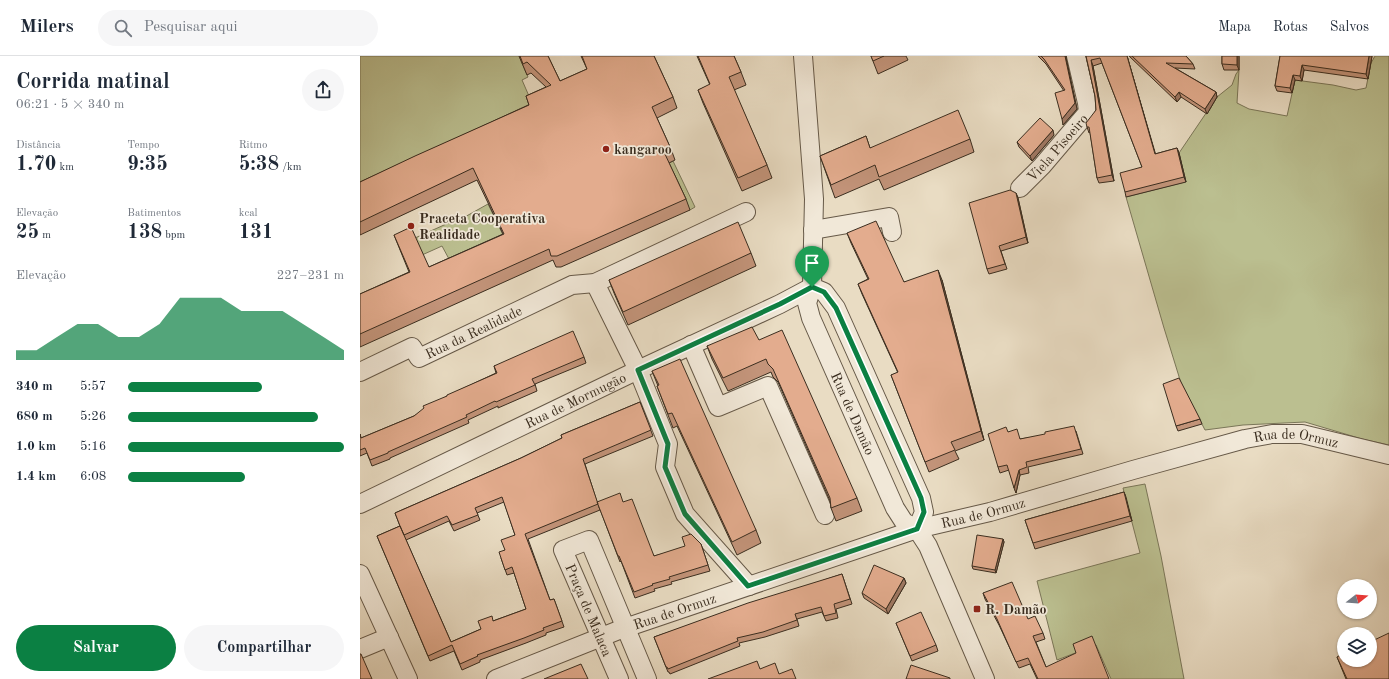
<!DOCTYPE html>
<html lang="pt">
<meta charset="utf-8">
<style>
:root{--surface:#fff;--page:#f6f6f7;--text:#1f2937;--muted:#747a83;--line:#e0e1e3;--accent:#0b8043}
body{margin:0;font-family:"Old Standard TT",serif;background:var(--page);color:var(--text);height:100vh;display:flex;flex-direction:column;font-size:15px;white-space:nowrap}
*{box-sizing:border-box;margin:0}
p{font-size:13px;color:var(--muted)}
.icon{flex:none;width:22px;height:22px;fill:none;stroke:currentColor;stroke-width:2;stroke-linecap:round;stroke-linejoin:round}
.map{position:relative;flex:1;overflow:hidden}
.sheet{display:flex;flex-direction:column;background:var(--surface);width:360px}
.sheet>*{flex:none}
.needle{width:26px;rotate:73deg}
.fabs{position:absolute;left:977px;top:523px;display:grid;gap:8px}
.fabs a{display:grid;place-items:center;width:40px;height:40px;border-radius:50%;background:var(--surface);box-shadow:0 1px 3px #0004;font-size:20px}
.pin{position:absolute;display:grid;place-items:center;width:34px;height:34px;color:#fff;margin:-41px -17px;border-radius:50% 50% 50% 0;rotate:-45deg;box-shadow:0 0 4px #0007}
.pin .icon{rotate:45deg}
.round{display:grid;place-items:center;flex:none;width:42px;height:42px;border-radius:21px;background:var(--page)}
.head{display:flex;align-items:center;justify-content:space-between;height:68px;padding:0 16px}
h1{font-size:22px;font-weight:700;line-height:30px}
.stats{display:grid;grid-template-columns:repeat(3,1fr);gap:6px;height:68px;padding:4px 16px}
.stats div{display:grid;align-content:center}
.stats b{font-size:20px;font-weight:700}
.stats small{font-size:11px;font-weight:400}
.stats p{font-size:11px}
.chart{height:112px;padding:8px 16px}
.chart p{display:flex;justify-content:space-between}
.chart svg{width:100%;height:72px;margin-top:4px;fill:var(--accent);opacity:.7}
.primary-button{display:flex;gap:8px;margin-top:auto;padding:8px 16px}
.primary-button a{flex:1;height:46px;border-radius:24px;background:var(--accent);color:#fff;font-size:16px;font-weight:700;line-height:46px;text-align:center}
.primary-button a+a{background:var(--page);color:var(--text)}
ul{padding:0 16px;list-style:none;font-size:13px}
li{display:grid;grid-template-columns:64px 48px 1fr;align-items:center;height:30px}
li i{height:10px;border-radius:5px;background:var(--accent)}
header{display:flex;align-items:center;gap:24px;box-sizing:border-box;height:56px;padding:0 20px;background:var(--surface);border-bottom:1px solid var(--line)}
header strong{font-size:19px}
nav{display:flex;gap:22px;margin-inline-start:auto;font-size:14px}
.search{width:280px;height:36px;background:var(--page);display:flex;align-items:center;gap:10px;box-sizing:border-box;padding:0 14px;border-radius:22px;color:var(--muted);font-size:15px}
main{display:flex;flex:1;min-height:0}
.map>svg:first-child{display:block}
.green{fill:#bbbf90;stroke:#7a7658}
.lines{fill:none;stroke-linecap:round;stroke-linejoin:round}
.minor-casing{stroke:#665948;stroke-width:20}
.minor{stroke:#f1e8d8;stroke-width:18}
.wall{fill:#c3947a;stroke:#3a2d1f;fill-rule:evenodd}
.shaded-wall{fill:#9f7863;stroke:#3a2d1f}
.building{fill:#e3ac8e;stroke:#3a2d1f;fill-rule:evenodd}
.route-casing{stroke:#fff;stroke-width:8}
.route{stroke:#0b8043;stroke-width:5}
.poi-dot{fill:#8f2418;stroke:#f1e8d8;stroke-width:1.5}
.labels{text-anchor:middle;stroke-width:3.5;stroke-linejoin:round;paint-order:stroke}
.street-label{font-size:14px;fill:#3a2d1f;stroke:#f1e8d8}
.poi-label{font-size:14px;font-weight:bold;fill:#3a2d1f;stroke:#f1e8d8;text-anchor:start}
</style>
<header>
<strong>Milers</strong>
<div class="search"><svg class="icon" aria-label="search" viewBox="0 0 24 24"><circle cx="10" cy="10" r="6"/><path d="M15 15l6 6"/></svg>Pesquisar aqui</div>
<nav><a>Mapa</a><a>Rotas</a><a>Salvos</a></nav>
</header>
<main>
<section class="sheet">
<div class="head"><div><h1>Corrida matinal</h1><p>06:21 · 5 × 340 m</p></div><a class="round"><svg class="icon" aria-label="share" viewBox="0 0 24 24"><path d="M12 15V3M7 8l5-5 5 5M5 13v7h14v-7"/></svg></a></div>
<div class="stats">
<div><p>Distância</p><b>1.70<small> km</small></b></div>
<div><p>Tempo</p><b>9:35</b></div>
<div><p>Ritmo</p><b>5:38<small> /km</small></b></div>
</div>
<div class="stats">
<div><p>Elevação</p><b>25<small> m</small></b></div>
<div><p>Batimentos</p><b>138<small> bpm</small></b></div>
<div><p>kcal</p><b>131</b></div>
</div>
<div class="chart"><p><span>Elevação</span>227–231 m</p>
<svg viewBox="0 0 160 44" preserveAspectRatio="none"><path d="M0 44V38L10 38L20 30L30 22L40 22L50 30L60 30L70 22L80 6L90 6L100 6L110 14L120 14L130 14L140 22L150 30L160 38V44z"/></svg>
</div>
<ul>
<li><b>340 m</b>5:57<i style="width:62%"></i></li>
<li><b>680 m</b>5:26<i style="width:88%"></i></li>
<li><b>1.0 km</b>5:16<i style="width:100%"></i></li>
<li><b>1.4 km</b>6:08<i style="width:54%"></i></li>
</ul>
<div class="primary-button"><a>Salvar</a><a>Compartilhar</a></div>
</section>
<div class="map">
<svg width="1029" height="623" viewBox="0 0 1029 623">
<rect width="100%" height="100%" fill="#e9dcc3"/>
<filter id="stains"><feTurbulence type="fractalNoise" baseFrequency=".005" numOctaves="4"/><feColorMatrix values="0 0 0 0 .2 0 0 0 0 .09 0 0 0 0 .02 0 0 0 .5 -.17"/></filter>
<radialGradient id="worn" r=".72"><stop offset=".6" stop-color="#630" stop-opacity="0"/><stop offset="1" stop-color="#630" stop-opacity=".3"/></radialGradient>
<path class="green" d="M0,0H159L168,21L162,24L172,47L0,128Z
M1015,0H1029V389L1002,383L945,366L883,369L845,374L821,327L804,272L766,141L825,126L819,97L857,41L872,29L876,18L879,14L877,47L889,53L927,60L935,24L973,29L996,34L1006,32L1011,7Z
M313,105L335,151L330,154L89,203L82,190L62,199L55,182L93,165L94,167L128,148L145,183Z
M785,428L801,500L824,623H751L736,589L697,604L677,525L780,497L763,432Z"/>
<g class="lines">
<defs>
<g id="minor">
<path id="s1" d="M443,0L454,143L452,231L447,247L451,262L535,452L544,466L557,473L568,490L625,623"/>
<path id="s2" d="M660,132L682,110L728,56L727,47L716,0"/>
<path d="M453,174L529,161L532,176"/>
<path d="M235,227L278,314L308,388L305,411L325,458L389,530"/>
<path d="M452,231L464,236L476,252L561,442L564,456L557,473"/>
<path d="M331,289L358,351L408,330L465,459"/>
<path id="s3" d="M0,316L52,291L59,302L212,229L235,227L386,156"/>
<path id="s4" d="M0,448L278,314L420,248L452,231"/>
<path d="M0,518L48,623"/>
<path d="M0,593L29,581"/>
<path id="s5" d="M136,623L259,574L557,473L630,456L773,414L885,383L912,378H942L1029,399"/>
<path d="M259,623L203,494L229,484L287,623"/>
</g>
</defs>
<use href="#minor" class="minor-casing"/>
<use href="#minor" class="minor"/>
</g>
<path class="wall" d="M159,0H188L200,25L227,13L221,0H294L313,41L317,52L297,62L311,93L315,104L309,107L326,143L330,154L201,211H196L193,204L0,291V238L49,216L34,179L69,211L143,178L117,124L0,179V126L169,49L166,40L186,31L171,17L167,19Z
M337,0H374L381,16L386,29L374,34L407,109L412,122L382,135L343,47L338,34L350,29Z
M511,0H546L548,4L518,18Z
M678,0H706V2L717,53L703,69L704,35L686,8Z
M726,0H767L795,98L817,92L819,97L826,126L766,141L765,136L782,111L742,7L733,10L754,125L739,127L737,122L730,76L729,77L727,71L736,54L735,40Z
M769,0H826L833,8L835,13L815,12L856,36L857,41L847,58L821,41L817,46Z
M862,0H879V14H864L862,8Z
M920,0H1012L1008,23L944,14L942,25L935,24L932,37L917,35L915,30Z
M694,79L672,105L659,91L657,86Z
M506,80L510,92L610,83L614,96L524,134L519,123L475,142L460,100Z
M656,137L658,142L668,187L641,195L647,213L629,218L627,213Z
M487,177L544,226L582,224L624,384L595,395L599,403L569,416L531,319L538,317L502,238L498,228L508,223L491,187Z
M391,197L396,210L268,269L254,237L249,224Z
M399,284L497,442L502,455L476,465L471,452L470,445L418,326L413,321L411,316L368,335L352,303L347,290Z
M224,301L226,307L175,328L177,335L138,352V350L108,364L109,367L30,402V403L12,410L7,397L0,400V378L1,382L54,360L87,340L136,317L134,310Z
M292,315L396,474L401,487L377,499L317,370L313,372L297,330H298Z
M280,346L293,380L225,408L237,446H263L294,500L341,488L350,515L311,526L312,528L294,533L295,535L275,542L261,505L260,506L238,448L240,454L168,483L190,544L194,543L204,571L186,577V579L166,587L120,604V606L102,614L94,595L70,605L17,480L40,470L35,457L161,402L202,382L201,379ZM144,446L155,479L145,494L141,502L147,519L154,517L166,553L133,565L121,573L91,586L46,484L89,465L94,475L120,464L117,457Z
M840,363L842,368L818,375L816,370Z
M716,375L723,398L668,411L669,417L660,419L656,437L649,414L640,417L638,411L648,376L660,383Z
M764,436L772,465L675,493L665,464Z
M643,483L644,486L636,517L613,513L612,510Z
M482,518L492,548L476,553L478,562L466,565L462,556L437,563L439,570L405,581L379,587L380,590L310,618L309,616H308L294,581Z
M544,522L546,527L528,558L504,542L502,537Z
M623,537L668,563L683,577L685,583L676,586L686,611L749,623H677L670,608L659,612L639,569L625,543Z
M536,567L576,589L578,595L552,605Z
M977,601L1029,623H986Z"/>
<path class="shaded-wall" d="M705,0H706V2L717,53L703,69L702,63L715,47Z
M767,0L797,103L795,98Z
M877,0H879V14L877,9Z
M1009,0H1012L1008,23L1006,18Z
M731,4L733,10L754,125L752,119Z
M942,9L944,14L942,25L940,20Z
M933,19L935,24L932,37L930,32Z
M819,36L821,41L817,46L815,41Z
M856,36L857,41L847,58L845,53Z
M693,74L694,79L672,105L670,100Z
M817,92L819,97L826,126L824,121Z
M656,137L658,142L668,187L666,181Z
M578,214L582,224L624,384L621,375Z
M659,414L660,419L656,437L654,432Z
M764,436L766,441L772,465L770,460Z
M643,483L644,486L636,517L635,514Z
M544,522L546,527L528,558L526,553Z"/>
<path class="building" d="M160,0H188L200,25L227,13L222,0H294L313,41L292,51L311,93L304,96L326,143L197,200H191L189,193L0,278V238L50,216L34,179L51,171L69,211L144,178L113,112L0,166V126L55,100L169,49L166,40L191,29L167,6L163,8Z
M338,0H374L381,16L369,21L407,109L378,122L338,34L350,28Z
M511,0H524L513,5Z
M681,0H705L715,47L702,63L695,37L705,34L684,3Z
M726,0H767L795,98L817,92L824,121L765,136L760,117L782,111L740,2L731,4L752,119L737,122L729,71H727L726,67L736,54L735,40Z
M772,0H826L833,8L806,7L856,36L845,53L819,36L815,41Z
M862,0H877V9L862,8Z
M920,0H1009L1006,18L942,9L940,20L933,19L930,32L915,30Z
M598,54L610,83L519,121L515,109L471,129L460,100L506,80L510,92Z
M680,62L693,74L670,100L657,86Z
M650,134L656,137L666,181L639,190L645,208L627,213L609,147Z
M516,165L544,226L578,214L621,375L591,386L595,394L565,406L531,319L538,316L498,228L509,223L487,177Z
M378,166L391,197L263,256L249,224Z
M392,271L399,284L422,274L497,442L471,452L470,442L413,313L408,308L406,303L363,322L347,290Z
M213,275L224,301L172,323L175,329L136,346L135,345L106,359L107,361L28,396V397L10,404L5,392L0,394V378L1,382L54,360L64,352L63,350L87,340V339L137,317L134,310Z
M320,303L396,474L372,486L312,357L308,358L297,330L299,329L292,315Z
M819,322L840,363L816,370L803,328Z
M280,346L291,374L223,403L238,448L165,478L190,544L194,543L202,565L183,572L184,574L164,582L117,599L118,600L100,608L92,589L68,600L17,480L40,470L35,457L161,402L202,382L201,379ZM142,441L155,479L141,484L145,494L139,496L145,514L152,511L166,553L133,565L132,560L118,565L121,573L91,586L40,470L44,479L87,460L92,469L118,459L115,452Z
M714,370L721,393L666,406L667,411L659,414L654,432L647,409L638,411L628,378L646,371L648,376L657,373L660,383L685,378V376Z
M764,436L770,460L673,487L665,464Z
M260,437L263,446L272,443L294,500L325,490L322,481L331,478L341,488L348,509L309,521L310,523L292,528L293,529L274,536L259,500H258L237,446Z
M617,479L643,483L635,514L612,510Z
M514,509L544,522L526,553L502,537Z
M482,518L490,543L474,548L476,557L464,560L461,551L435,558L437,564L403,576L377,582L378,585L308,613L307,611H306L294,581L388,547Z
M652,526L668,563L675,560L683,577L673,580L686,611L716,597L713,588L732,580L749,623H678L668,602L656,606L637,563L623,537Z
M561,556L576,589L550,600L536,567Z
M1029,577V623H987L977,601L984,597V604H1010V586Z
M0,598H1L12,623H0Z
M397,605L400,613L415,607L419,618L432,613L436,623H348Z
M221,608L228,623H184Z
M551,609L590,622V623H546Z"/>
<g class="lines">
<defs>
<path id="route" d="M452,231L464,236L476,252L561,442L564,456L557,473L388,530L325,458L305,411L308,388L278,314L420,248Z"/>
</defs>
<use href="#route" class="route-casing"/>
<use href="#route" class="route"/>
</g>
<g class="poi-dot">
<circle cx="246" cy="93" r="4"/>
<circle cx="51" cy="170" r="4"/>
<rect x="613" y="549" width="8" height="8" rx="2"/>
</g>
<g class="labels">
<g class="street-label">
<text dy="5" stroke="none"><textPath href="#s2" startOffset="55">Viela Pisoeiro</textPath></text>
<text dy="5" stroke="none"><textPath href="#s3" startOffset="131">Rua da Realidade</textPath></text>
<text dy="5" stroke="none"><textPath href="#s4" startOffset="239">Rua de Mormugão</textPath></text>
<text dy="5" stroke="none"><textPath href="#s1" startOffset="368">Rua de Damão</textPath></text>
<text dy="5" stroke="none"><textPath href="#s5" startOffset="839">Rua de Ormuz</textPath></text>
<text dy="5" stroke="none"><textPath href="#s5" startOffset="515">Rua de Ormuz</textPath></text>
<text transform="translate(229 554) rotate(67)" y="5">Praça de Malaca</text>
<text dy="5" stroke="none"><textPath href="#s5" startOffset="191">Rua de Ormuz</textPath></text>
</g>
<g class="poi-label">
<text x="254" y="98">kangaroo</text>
<text x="59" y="167">Praceta Cooperativa<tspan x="59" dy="16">Realidade</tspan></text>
<text x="625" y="558">R. Damão</text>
</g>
</g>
<rect width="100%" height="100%" filter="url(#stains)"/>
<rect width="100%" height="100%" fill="url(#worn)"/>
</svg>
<div class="fabs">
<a><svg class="needle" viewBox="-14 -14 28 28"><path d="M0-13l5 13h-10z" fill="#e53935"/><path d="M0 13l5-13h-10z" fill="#747a83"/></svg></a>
<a><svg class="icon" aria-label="layers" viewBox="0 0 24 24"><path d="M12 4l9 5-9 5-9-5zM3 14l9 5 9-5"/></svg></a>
</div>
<div class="pin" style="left:452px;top:231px;background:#1e9e55"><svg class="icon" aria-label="arrive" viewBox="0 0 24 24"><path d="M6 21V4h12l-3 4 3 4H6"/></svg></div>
</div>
</main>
